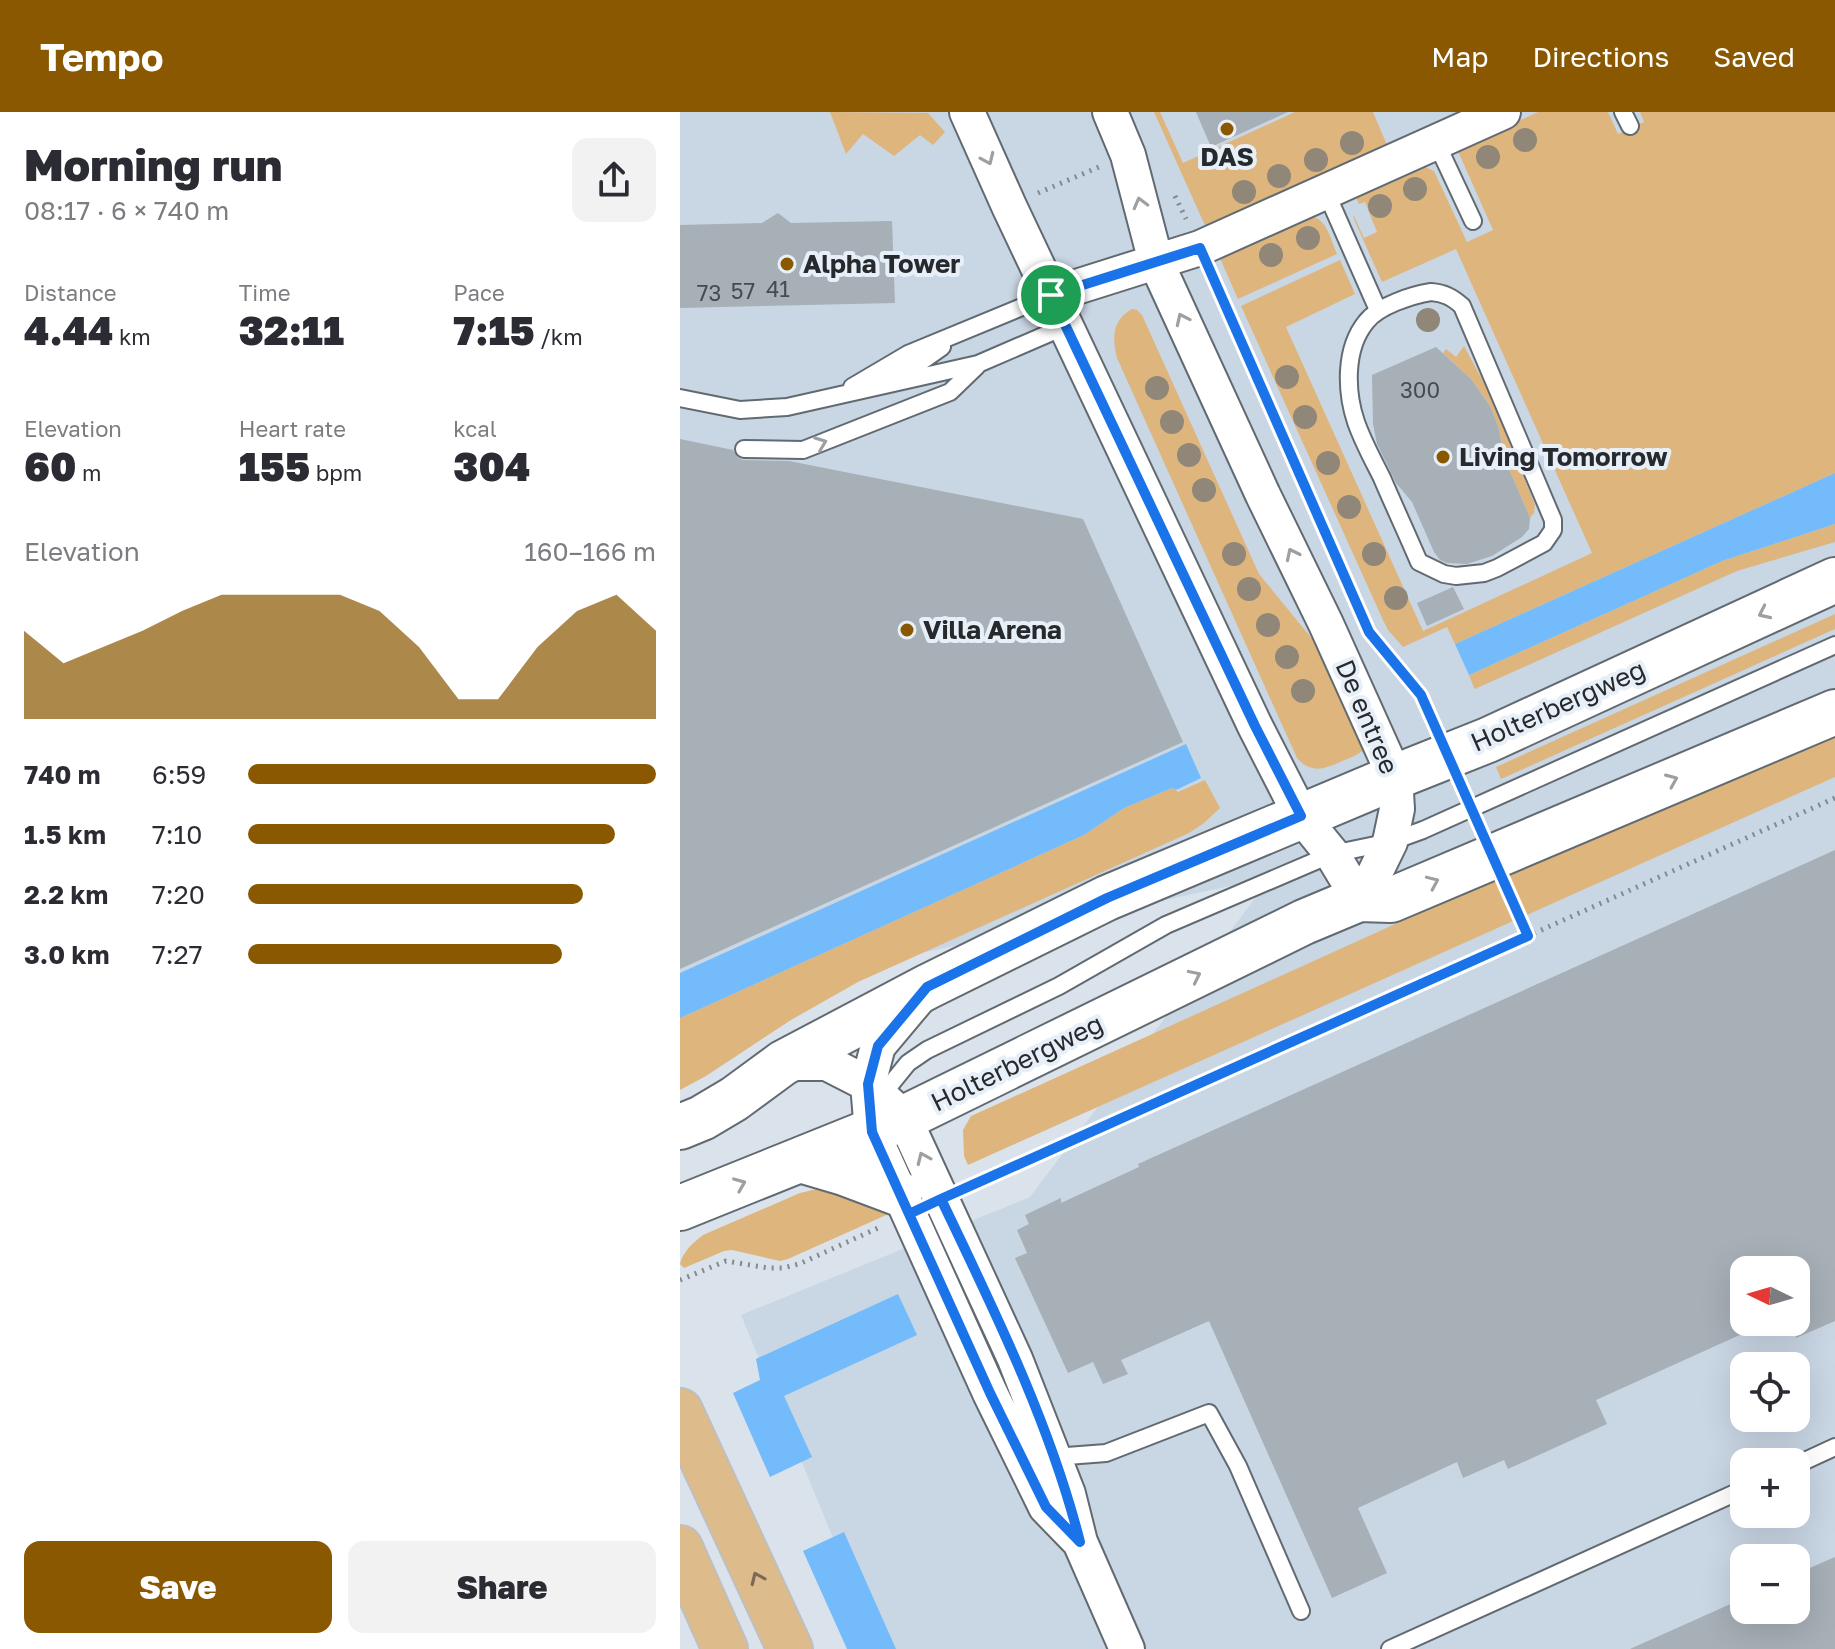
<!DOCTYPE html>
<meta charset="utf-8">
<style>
:root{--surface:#fff;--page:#f2f2f3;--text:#2b2b33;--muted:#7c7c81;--accent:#895800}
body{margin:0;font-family:"Golos Text",sans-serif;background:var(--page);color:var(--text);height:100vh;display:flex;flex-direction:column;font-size:30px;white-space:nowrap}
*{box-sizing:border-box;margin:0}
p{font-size:26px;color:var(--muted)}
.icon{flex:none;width:44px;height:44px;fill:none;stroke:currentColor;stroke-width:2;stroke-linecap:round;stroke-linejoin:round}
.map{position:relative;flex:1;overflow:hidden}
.drawer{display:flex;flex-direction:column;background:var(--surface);width:680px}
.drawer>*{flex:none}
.needle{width:52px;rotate:275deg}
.fabs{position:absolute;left:1050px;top:1144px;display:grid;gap:16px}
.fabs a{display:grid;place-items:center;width:80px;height:80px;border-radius:16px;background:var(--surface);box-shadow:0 8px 32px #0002;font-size:40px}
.pin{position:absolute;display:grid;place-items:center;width:68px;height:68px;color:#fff;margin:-34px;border:4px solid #fff;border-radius:50%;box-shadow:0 2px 8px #0007}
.round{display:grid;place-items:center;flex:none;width:84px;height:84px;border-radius:16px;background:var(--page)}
.head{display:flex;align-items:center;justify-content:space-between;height:136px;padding:0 24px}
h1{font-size:44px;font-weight:800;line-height:60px}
.metrics{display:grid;grid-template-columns:repeat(3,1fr);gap:12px;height:136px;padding:8px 24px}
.metrics div{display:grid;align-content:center}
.metrics b{font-size:40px;font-weight:800}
.metrics small{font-size:22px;font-weight:400}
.metrics p{font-size:22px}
.chart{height:224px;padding:16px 24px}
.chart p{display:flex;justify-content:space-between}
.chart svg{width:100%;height:144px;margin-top:8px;fill:var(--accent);opacity:.7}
.cta{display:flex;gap:16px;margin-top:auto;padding:16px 24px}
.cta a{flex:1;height:92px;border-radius:16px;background:var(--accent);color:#fff;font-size:32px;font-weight:800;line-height:92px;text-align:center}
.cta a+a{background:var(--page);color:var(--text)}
ul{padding:0 24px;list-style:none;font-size:26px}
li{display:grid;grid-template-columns:128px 96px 1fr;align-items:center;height:60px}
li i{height:20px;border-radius:10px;background:var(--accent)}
header{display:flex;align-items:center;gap:48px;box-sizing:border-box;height:112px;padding:0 40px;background:var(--accent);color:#fff}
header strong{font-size:38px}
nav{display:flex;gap:44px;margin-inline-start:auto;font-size:28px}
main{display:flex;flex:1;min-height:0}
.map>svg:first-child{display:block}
.built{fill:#c9d6e4;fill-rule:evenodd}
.green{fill:#dfb57e}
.water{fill:#73bbfa}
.building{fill:#a7afb7}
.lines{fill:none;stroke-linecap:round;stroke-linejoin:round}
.lane-casing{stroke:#626a71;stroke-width:20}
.street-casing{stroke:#626a71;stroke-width:38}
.secondary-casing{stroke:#626a71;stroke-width:48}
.primary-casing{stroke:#bebfc0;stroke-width:48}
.path{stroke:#838a8f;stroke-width:5;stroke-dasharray:2 6;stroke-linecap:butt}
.lane{stroke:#fff;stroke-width:16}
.street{stroke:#fff;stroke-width:34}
.secondary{stroke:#fff;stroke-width:44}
.primary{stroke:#ddbb8a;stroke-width:44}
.tree{fill:#908779}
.oneway{stroke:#9e9fa0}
.oneway2{stroke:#796b57}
.route-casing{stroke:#fff;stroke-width:16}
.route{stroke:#1a73e8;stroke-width:10}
.poi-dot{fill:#895800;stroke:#e7f0f8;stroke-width:3}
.labels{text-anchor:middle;stroke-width:8;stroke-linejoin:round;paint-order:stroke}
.number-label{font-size:22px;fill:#474b50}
.poi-label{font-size:26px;font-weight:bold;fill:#272a2d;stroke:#e7f0f8;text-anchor:start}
.street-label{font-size:26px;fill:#272a2d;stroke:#e7f0f8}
</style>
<header>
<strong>Tempo</strong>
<nav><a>Map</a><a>Directions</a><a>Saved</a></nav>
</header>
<main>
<section class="drawer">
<div class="head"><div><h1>Morning run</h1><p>08:17 · 6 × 740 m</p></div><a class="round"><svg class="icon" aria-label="share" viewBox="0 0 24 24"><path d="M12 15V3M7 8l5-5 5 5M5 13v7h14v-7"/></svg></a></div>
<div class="metrics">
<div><p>Distance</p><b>4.44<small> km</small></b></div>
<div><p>Time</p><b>32:11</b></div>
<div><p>Pace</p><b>7:15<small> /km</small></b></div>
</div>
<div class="metrics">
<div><p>Elevation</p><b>60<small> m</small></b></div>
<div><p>Heart rate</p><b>155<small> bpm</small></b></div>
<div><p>kcal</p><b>304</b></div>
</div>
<div class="chart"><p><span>Elevation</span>160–166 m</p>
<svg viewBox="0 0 160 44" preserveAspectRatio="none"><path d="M0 44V17L10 27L20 22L30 17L40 11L50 6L60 6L70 6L80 6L90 11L100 22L110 38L120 38L130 22L140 11L150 6L160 17V44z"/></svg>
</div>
<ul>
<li><b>740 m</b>6:59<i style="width:100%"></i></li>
<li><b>1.5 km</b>7:10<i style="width:90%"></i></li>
<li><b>2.2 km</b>7:20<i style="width:82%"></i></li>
<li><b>3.0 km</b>7:27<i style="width:77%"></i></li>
</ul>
<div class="cta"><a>Save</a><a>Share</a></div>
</section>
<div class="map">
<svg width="1155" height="1537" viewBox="0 0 1155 1537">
<rect width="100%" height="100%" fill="#dae3eb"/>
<path class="built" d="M0,0H1155V1537H199L61,1203L350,1085L591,765L164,858L0,929ZM1064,1158H1116V1210H1064ZM1064,1254H1116V1306H1064ZM1064,1350H1116V1402H1064ZM1064,1446H1116V1498H1064Z"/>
<path class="green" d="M150,0L248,1L265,20L253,33L240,23L214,44L183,22L166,42Z
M474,0H480L503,51L615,0H693L707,33V36L527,118Z
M858,0H928L938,22L964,10L960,0H1155V361L775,532L767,515L723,535L708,518L703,508L561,194L660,148L675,182L606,215L743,519L912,441L776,137L702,170L673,105L674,104L684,126L697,120L685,90L679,92L675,83L743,54L754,59L787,130L813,118L777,37Z
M632,104C647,108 651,128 657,142L558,187L539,144Z
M452,197L457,198L462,203L579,462L652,551L684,637C677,644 669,646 660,650C643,658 630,661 617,646L437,246C432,226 432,208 452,197Z
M784,234L816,293L855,393L854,401L850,406L825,348L818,314L810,294L791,267L763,241L766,237L776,245Z
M1155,412V430L1057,459L795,577L794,576L789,563L1042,449Z
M1155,502V517L821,667L816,655Z
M1155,613V665L288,1053L284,1044L283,1018L291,1004Z
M525,668L540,696L524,711L509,721L178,870L111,908L26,964L0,978V906L404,723L444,696L492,676L498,680Z
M145,1075L213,1100L108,1147L100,1149L52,1138L44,1139L4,1156L0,1152C3,1139 14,1130 23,1123L120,1081Z"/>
<path class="water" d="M1155,361V412L1042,449L789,563L775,532Z
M506,632L521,666L496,678L492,676L444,696L404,723L0,906V861Z
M218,1182L237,1223L104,1284L132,1345L90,1365L53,1281L80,1268L76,1247Z
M164,1420L216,1537H167L123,1439Z"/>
<path class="building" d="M516,0H608L531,35Z
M98,101L111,111L212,109L215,191L0,196V113L82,111Z
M756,235L791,267L810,294L818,314L825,348L850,406L849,417L842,425L812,444L787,452L767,451L760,448L754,440L732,390L716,371L697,332L693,312L692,263Z
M0,327L53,338L58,346L63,348L109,349L403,407L503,630L0,857Z
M773,475L784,497L747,514L737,491Z
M1155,738V1209L1116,1226V1158H1064V1221L916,1288L927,1312L828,1357L824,1348L783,1366L777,1350L678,1396L707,1461L652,1486L529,1209L441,1248L448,1262L423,1272L413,1250L388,1261L335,1146L347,1141L337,1118L349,1112L345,1103L381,1086V1091L459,1055L458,1052Z
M1155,1445V1537H950L1064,1486V1498H1116V1462Z"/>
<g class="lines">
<defs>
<path id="lane" d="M943,0L950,14
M756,30L793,109
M646,80L698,198
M751,180C764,181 772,185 782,194L873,408V418L864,431L817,456L804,461L776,464L764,462L739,450C727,422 714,394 702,366C693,348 683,330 676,310C666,280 664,237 686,210C698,194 732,183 751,180Z
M202,267L235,254L262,235
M172,275L228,242L371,183
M0,286L60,298L107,295L298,252L386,214
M64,337L123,338L270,280L297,254
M200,989L202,983L228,951L247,938L379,874L486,813L652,742L710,730L743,718L1155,533
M374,1345L426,1341L529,1301L558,1354L621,1499
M1116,1353L1155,1335
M710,1537L1064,1377"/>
<path id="street" d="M287,0L329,94L575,614L621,704L652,742L679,787L693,765L710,730L717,697L715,665L646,512L583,383L476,150L448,43L430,0
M371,183L520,136L823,0
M240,884L198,934L188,972L192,1020L310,1281L366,1395L397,1427
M103,951H147L188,972L224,1006L335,1247L388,1382L400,1430L447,1537"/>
<path id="secondary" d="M0,1015L22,1006L54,987L103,951L247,875L427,786L715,665L808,628L1155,468
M120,1048L164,1061L220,1082
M0,1096L224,1006L624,810L679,787L711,788L1155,600"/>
<path id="primary" d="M0,1299L110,1537
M0,1436L45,1537"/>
</defs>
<use href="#lane" class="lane-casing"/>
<use href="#street" class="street-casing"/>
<use href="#secondary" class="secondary-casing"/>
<use href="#primary" class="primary-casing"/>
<path class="path" d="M358,81L419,55
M495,84L506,107
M532,164L676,491
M688,519L741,583L753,611
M827,778L848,824
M292,1074L1155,686
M0,1168L46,1149L88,1156H103L119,1152L198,1116"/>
<use href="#lane" class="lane"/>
<use href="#street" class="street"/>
<use href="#secondary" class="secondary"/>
<use href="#primary" class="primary"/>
</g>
<g class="tree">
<circle cx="845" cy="28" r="12"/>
<circle cx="672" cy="31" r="12"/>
<circle cx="808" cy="45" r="12"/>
<circle cx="636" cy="48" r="12"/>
<circle cx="599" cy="64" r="12"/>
<circle cx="735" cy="77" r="12"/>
<circle cx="564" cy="80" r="12"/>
<circle cx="700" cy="94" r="12"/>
<circle cx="628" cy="126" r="12"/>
<circle cx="591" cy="143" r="12"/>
<circle cx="748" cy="208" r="12"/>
<circle cx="607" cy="265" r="12"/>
<circle cx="477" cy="276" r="12"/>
<circle cx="625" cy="305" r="12"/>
<circle cx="492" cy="310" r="12"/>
<circle cx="509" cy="343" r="12"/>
<circle cx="648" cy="351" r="12"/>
<circle cx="524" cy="378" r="12"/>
<circle cx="669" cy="395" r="12"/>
<circle cx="554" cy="442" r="12"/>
<circle cx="694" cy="442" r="12"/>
<circle cx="569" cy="477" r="12"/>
<circle cx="716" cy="486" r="12"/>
<circle cx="588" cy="513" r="12"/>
<circle cx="607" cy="545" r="12"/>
<circle cx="623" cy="579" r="12"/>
</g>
<defs><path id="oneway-chevron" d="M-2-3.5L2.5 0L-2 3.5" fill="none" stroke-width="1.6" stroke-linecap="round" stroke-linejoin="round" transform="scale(2)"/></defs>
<g class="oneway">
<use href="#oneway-chevron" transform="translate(308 47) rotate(66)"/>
<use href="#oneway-chevron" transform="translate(460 91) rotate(-105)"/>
<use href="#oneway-chevron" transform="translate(502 207) rotate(-115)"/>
<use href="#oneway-chevron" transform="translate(141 331) rotate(-21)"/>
<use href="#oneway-chevron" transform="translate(612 442) rotate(-116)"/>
<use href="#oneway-chevron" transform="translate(1084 501) rotate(155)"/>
<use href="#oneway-chevron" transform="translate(992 668) rotate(-23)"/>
<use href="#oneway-chevron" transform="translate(753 770) rotate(-24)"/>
<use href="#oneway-chevron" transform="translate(515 864) rotate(-26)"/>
<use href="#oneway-chevron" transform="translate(243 1046) rotate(-114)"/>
<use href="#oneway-chevron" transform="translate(60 1072) rotate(-22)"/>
</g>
<use class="oneway2" href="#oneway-chevron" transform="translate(77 1466) rotate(-114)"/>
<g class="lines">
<defs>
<path id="route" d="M371,183L575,614L621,704L427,786L247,875L198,934L188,972L192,1020L229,1102L261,1087C314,1198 370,1311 400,1430L366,1395L310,1281L229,1102L261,1087L848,824L741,583L689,520L520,136L371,183"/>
</defs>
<use href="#route" class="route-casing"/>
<use href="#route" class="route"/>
</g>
<g class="poi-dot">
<circle cx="547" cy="17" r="8"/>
<circle cx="107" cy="152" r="8"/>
<circle cx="763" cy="345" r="8"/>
<circle cx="227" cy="518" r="8"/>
</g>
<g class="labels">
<g class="number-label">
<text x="98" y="185">41</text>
<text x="63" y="187">57</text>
<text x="29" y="189">73</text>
<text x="740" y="286">300</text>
</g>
<g class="poi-label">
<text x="547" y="54" text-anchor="middle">DAS</text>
<text x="123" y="161">Alpha Tower</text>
<text x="779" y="354">Living Tomorrow</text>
<text x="243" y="527">Villa Arena</text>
</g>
<g class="street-label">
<text transform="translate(878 594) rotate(-24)" y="9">Holterbergweg</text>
<text transform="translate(687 605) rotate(67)" y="9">De entree</text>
<text transform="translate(337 951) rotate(-26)" y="9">Holterbergweg</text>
</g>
</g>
</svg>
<div class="fabs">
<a><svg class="needle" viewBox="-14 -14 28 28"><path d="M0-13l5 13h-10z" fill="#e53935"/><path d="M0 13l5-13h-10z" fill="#7c7c81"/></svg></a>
<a><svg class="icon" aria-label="locate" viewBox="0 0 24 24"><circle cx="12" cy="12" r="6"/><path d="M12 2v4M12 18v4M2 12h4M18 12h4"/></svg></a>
<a>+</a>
<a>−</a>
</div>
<div class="pin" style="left:371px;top:183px;background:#1e9e55"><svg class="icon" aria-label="arrive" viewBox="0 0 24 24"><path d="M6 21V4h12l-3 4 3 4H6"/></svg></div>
</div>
</main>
